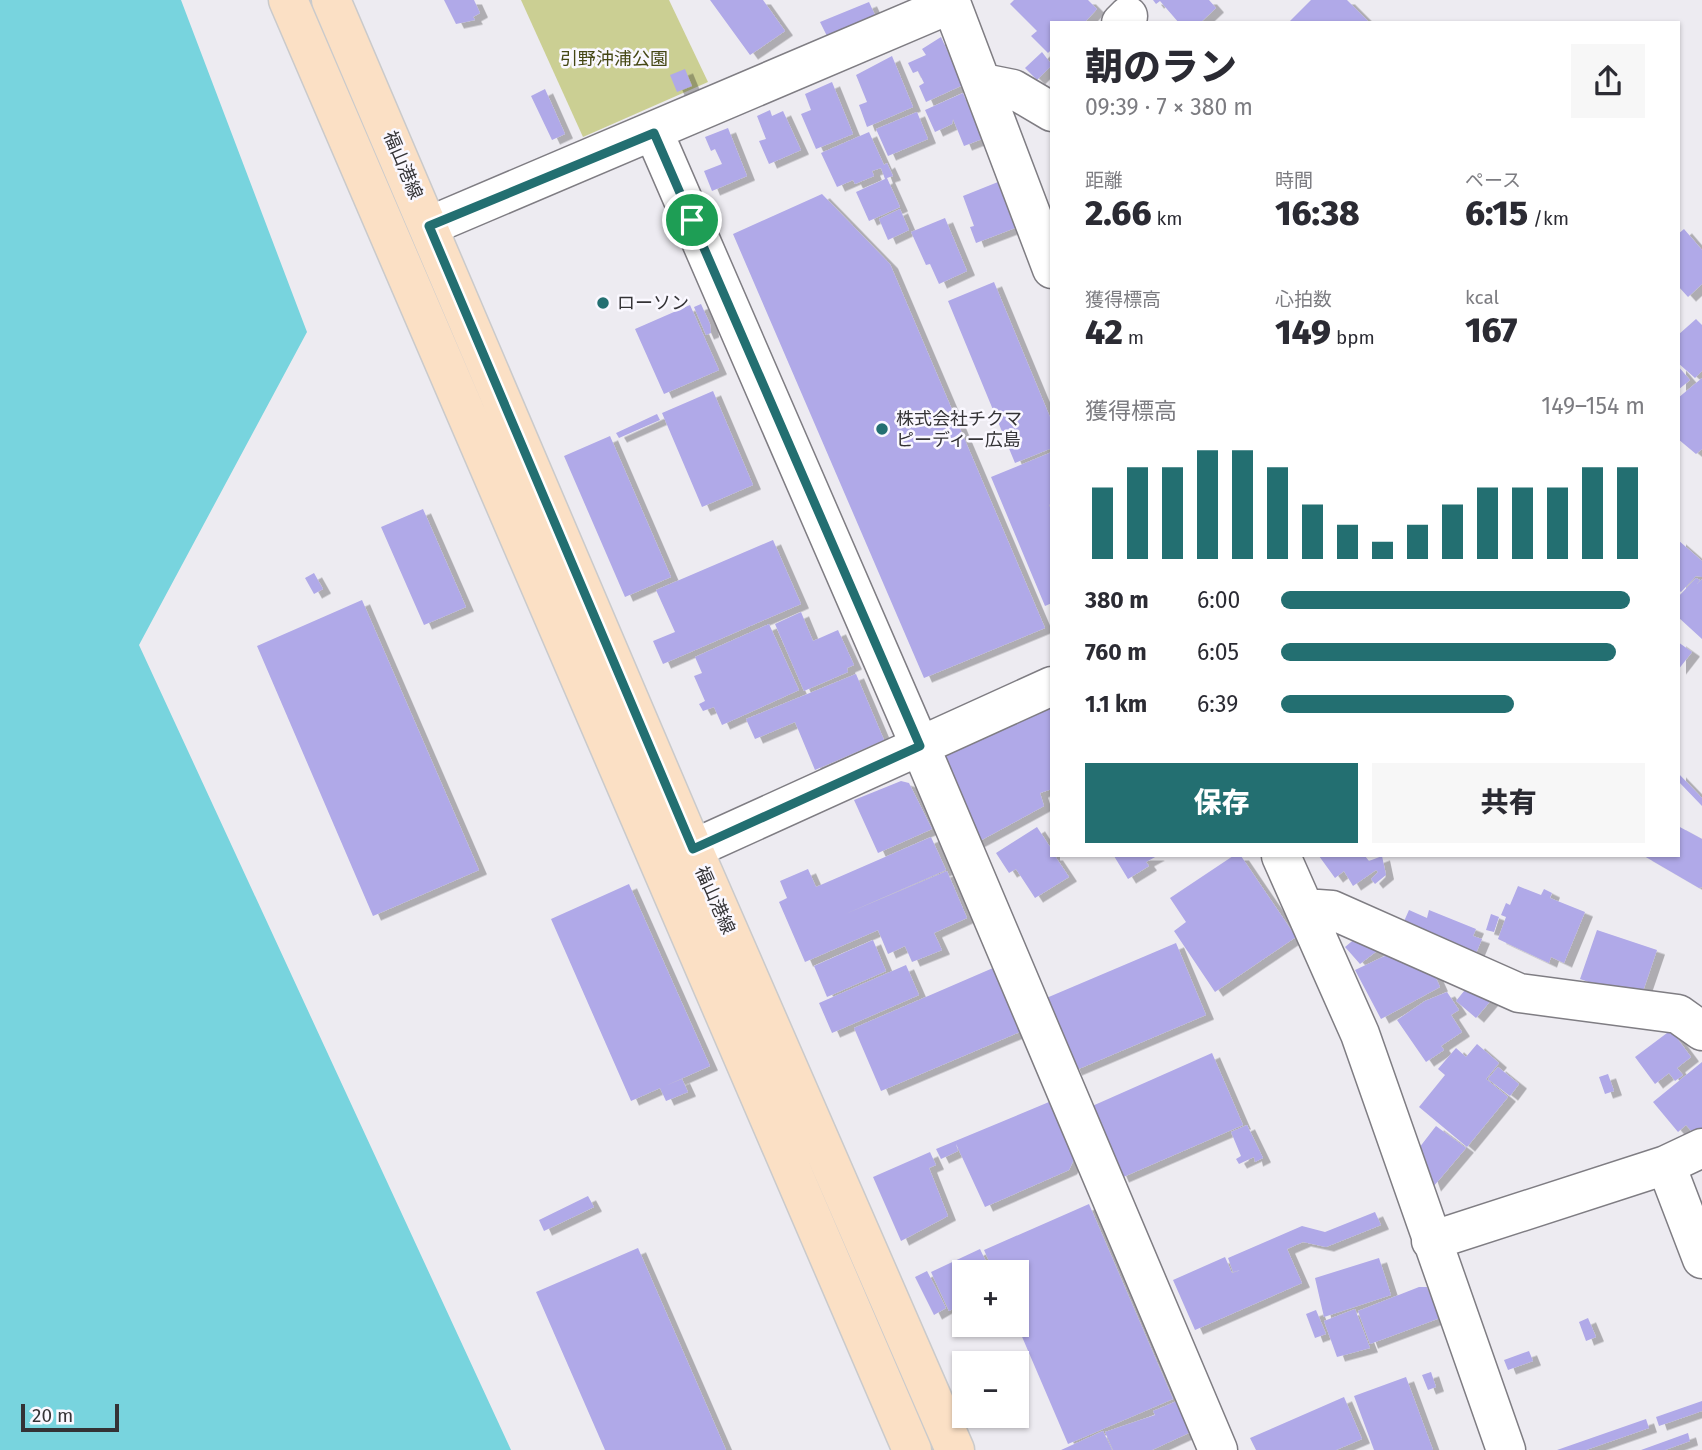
<!DOCTYPE html>
<html lang="ja">
<meta charset="utf-8">
<style>
:root{--surface:#fff;--page:#f7f7f7;--text:#2b2b33;--muted:#7c7c81;--accent:#236f71}
body{margin:0;font-family:"Fira Sans","Noto Sans JP",sans-serif;background:var(--page);color:var(--text);height:100vh;display:flex;flex-direction:column;font-size:26px;white-space:nowrap}
*{box-sizing:border-box;margin:0}
p{font-size:23px;color:var(--muted)}
.icon{flex:none;width:38px;height:38px;fill:none;stroke:currentColor;stroke-width:2;stroke-linecap:round;stroke-linejoin:round}
.map{position:relative;flex:1;overflow:hidden}
.details{position:absolute;left:1050px;top:21px;width:630px;height:836px;display:flex;flex-direction:column;background:var(--surface);border-radius:0px;box-shadow:0 2px 5px #0004}
.details>*{flex:none}
.buttons{position:absolute;left:952px;top:1260px;display:grid;gap:14px}
.buttons a{display:grid;place-items:center;width:77px;height:77px;border-radius:0px;background:var(--surface);box-shadow:0 2px 5px #0004;font-size:35px}
.scale{position:absolute;left:21px;bottom:18px;width:98px;box-sizing:border-box;padding-left:7px;border:4px solid #343336;border-top:0;font-size:19px;line-height:24px;white-space:nowrap;color:#343336;-webkit-text-stroke:5px #faf8ff;paint-order:stroke}
.pin{position:absolute;display:grid;place-items:center;width:60px;height:60px;color:#fff;margin:-30px;border:4px solid #fff;border-radius:50%;box-shadow:0 2px 7px #0007}
.round{display:grid;place-items:center;flex:none;width:74px;height:74px;border-radius:0px;background:var(--page)}
.summary{display:flex;align-items:center;justify-content:space-between;height:119px;padding:0 35px}
h1{font-size:38px;font-weight:800;line-height:52px}
.figures{display:grid;grid-template-columns:repeat(3,1fr);gap:10px;height:119px;padding:7px 35px}
.figures div{display:grid;align-content:center}
.figures b{font-size:35px;font-weight:800}
.figures small{font-size:19px;font-weight:400}
.figures p{font-size:19px}
.chart{height:196px;padding:14px 35px}
.chart p{display:flex;justify-content:space-between}
.chart svg{width:100%;height:126px;margin-top:7px;stroke:var(--accent);stroke-width:6}
.action{display:flex;gap:14px;margin-top:auto;padding:14px 35px}
.action a{flex:1;height:80px;border-radius:0px;background:var(--accent);color:#fff;font-size:28px;font-weight:800;line-height:80px;text-align:center}
.action a+a{background:var(--page);color:var(--text)}
ul{padding:0 35px;list-style:none;font-size:23px}
li{display:grid;grid-template-columns:112px 84px 1fr;align-items:center;height:52px}
li i{height:18px;border-radius:9px;background:var(--accent)}
.map>svg:first-child{display:block}
.green{fill:#cbcf93}
.water{fill:#78d4de}
.building{fill:#b0a9e8;filter:url(#shadow)}
.lines{fill:none;stroke-linecap:round;stroke-linejoin:round}
.minor-casing{stroke:#7f7d83;stroke-width:41}
.major-casing{stroke:#cacacb;stroke-width:41}
.minor{stroke:#fff;stroke-width:38}
.major{stroke:#fbe0c5;stroke-width:38}
.route-casing{stroke:#fff;stroke-width:14}
.route{stroke:#236f71;stroke-width:9}
.poi-dot{fill:#236f71;stroke:#faf8ff;stroke-width:2.5}
.labels{text-anchor:middle;stroke-width:5;stroke-linejoin:round;paint-order:stroke}
.park-label{font-size:18px;fill:#454714;stroke:#faf8ff}
.street-label{font-size:18px;fill:#343336;stroke:#faf8ff}
.poi-label{font-size:18px;fill:#343336;stroke:#faf8ff;text-anchor:start}
</style>
<div class="map">
<svg width="1702" height="1450" viewBox="0 0 1702 1450">
<defs>
<filter id="shadow"><feDropShadow dx="8" dy="4.5" stdDeviation="0" flood-color="#0004"/></filter>
</defs>
<rect width="100%" height="100%" fill="#edebf1"/>
<path class="green" d="M521,0H669L708,82L583,137Z"/>
<path class="water" d="M0,0H181L307,332L139,645L511,1450H0Z"/>
<path class="building" d="M444,0H474L480,13L473,17L475,20L456,24Z
M710,0H763L785,31L750,55Z
M1014,0H1088L1097,9L1084,23H1052V49L1048,53L1031,36L1037,31L1010,4Z
M1153,0H1209L1216,8L1200,23H1179L1160,1L1156,4Z
M1311,0H1347L1370,23H1292L1290,21Z
M869,2L875,15L827,36L820,22Z
M941,37L963,85L926,102L919,86L924,83L918,71L913,73L908,63L926,55L922,49Z
M1042,52L1052,65L1037,80L1025,68Z
M892,56L913,107L867,127L859,105L867,102L856,75Z
M685,69L692,86L677,92L670,75Z
M832,82L853,134L816,149L801,114L811,110L805,94Z
M545,89L565,134L552,140L531,96Z
M963,93L982,139L964,146L953,119L952,124L935,132L925,110Z
M770,110L772,116L783,111L801,150L769,164L759,141L766,139L757,116Z
M917,112L928,139L888,156L876,129Z
M728,128L747,176L712,191L704,171L722,164L715,149L711,151L705,137Z
M869,132L884,165L887,163L893,176L887,178L900,207L869,221L856,192L885,179L881,168L872,171L874,176L855,184L853,180L837,187L821,153Z
M998,182L1015,228L976,243L970,227L974,226L963,196Z
M822,194L890,264L1045,628L924,678L733,234Z
M900,209L909,230L888,240L879,219Z
M945,218L967,271L939,284L930,264L926,265L911,232Z
M1684,229L1702,250V284L1688,297L1678,286V234Z
M994,282L1052,422V448L1015,463L948,301Z
M701,304L710,324L711,333L706,335L694,307Z
M690,305L719,370L664,394L635,329Z
M1696,319L1702,325V371L1695,378L1678,363V335Z
M1678,366L1690,380L1678,390Z
M1702,378V449L1696,454L1678,439V398Z
M713,391L753,485L702,507L662,413Z
M657,414L660,420L619,438L616,433Z
M610,436L671,577L625,597L564,456Z
M1052,452V503L1049,505L1052,512V603L1045,606L991,477Z
M423,509L466,607L424,625L381,527Z
M773,540L801,604L663,664L653,641L675,632L656,590Z
M1678,540L1702,561V577L1696,576L1681,592L1678,590Z
M314,573L323,589L314,594L305,578Z
M1696,578L1700,580L1697,584L1702,579V639L1678,617V597Z
M362,600L479,870L373,916L257,646Z
M801,612L813,641L838,630L854,665L847,668L848,672L804,691L775,624Z
M769,624L799,690L722,725L714,707L703,711L699,704L705,701L694,676L702,673L695,657Z
M1678,642L1692,652L1678,670Z
M856,674L884,740L815,770L795,722L755,739L746,719Z
M1052,707V789L1040,793L1044,806L976,843L940,766L945,752Z
M1678,773L1702,798V806L1678,781Z
M901,781L909,783L932,829L878,853L854,800Z
M1678,826L1702,839V887L1699,888L1644,856H1678Z
M1037,827L1052,850V856H1055L1069,877L1035,898L1016,869L1009,873L996,853Z
M931,837L946,870L843,915L947,871L967,918L934,933L942,950L912,962L905,946L888,954L878,930L805,962L779,902L787,898L780,881L808,869L816,887Z
M1114,856H1157L1146,862L1149,866L1128,879Z
M1233,856H1241L1296,937L1215,992L1174,931L1186,922L1170,898Z
M1319,856H1365L1369,861L1382,856L1386,875L1375,884L1371,879L1378,872L1376,870L1353,886L1344,871L1335,878Z
M629,884L710,1066L665,1086L682,1079L688,1092L666,1101L660,1088L631,1101L551,919Z
M1518,886L1541,895L1544,889L1552,893L1550,898L1585,912L1564,963L1551,957L1549,963L1498,939L1506,917L1501,915L1506,903L1510,905Z
M1409,910L1427,918L1429,910L1476,929L1473,936L1482,939L1474,958L1401,928Z
M1491,914L1499,917L1494,932L1486,930Z
M1597,930L1657,950L1640,1000L1580,979Z
M1363,932L1382,947L1360,964L1345,947Z
M873,940L886,971L827,997L814,966Z
M1176,943L1206,1015L1074,1071L1044,999Z
M1404,947L1427,958L1440,987L1381,1019L1355,970Z
M906,965L919,995L832,1033L819,1003Z
M993,968L1020,1032L881,1091L854,1028Z
M1473,980L1493,998L1476,1018L1456,1001Z
M1447,992L1459,1010L1451,1015L1462,1032L1441,1046L1444,1050L1426,1062L1397,1020L1425,1001Z
M1671,1030L1691,1057L1677,1068L1683,1075L1675,1081L1669,1073L1655,1084L1635,1057Z
M1477,1044L1499,1063L1486,1079L1508,1097L1467,1147L1419,1107L1445,1075L1438,1069L1456,1048L1466,1057Z
M1212,1053L1243,1125L1121,1178L1090,1107Z
M1702,1062V1129L1695,1135L1686,1125L1678,1132L1653,1102Z
M1498,1067L1519,1084L1510,1096L1488,1079Z
M1608,1074L1614,1091L1605,1094L1599,1077Z
M1049,1102L1075,1157L1069,1170L985,1207L956,1144L958,1151L941,1159L936,1149Z
M1247,1125L1263,1158L1255,1162L1254,1157L1239,1164L1236,1159L1241,1156L1231,1132Z
M1436,1126L1466,1148L1433,1187L1419,1148Z
M930,1152L936,1165L929,1168L948,1216L901,1241L873,1177Z
M588,1196L594,1207L544,1231L539,1220Z
M1089,1204L1173,1399L1068,1444L1017,1325V1272H994L984,1250Z
M1375,1212L1381,1225L1326,1247L1303,1242L1287,1249L1302,1283L1195,1330L1173,1280L1225,1257L1232,1273L1241,1270L1233,1272L1228,1258L1302,1226L1325,1232Z
M638,1248L726,1450H605L536,1292Z
M980,1249L991,1272H964V1304L949,1311L931,1272Z
M1379,1258L1391,1295L1324,1317L1315,1278Z
M927,1271L946,1308L934,1315L915,1277Z
M1419,1287H1427L1440,1318L1370,1344L1358,1311Z
M1355,1309L1370,1348L1337,1357L1324,1321Z
M1316,1310L1326,1334L1315,1338L1306,1314Z
M1588,1318L1596,1337L1586,1341L1579,1322Z
M1529,1351L1533,1361L1508,1370L1504,1360Z
M1431,1372L1436,1387L1428,1390L1422,1375Z
M1406,1377L1433,1450H1374L1354,1396Z
M1344,1397L1362,1439L1336,1450H1256L1250,1438Z
M1177,1401L1191,1432L1152,1450H1113L1105,1432L1155,1415L1153,1411Z
M1702,1401V1411L1659,1426L1656,1417Z
M1646,1419L1649,1428L1586,1450H1557Z
M1103,1431L1112,1450H1061Z
M1688,1433L1690,1441L1665,1450H1641Z"/>
<g class="lines">
<defs>
<path id="minor" d="M950,0L1052,269
M1121,23L1128,16
M983,83L1013,89L1052,112
M654,133L920,746L1218,1450
M429,226L951,4
M693,849L1052,686
M1281,856L1360,1034L1506,1450
M1304,908L1332,910L1519,993L1678,1014L1702,1031
M1666,1165L1702,1259
M1431,1241L1666,1165L1702,1148"/>
<path id="major" d="M288,0L912,1450
M331,0L693,849L955,1450"/>
</defs>
<use href="#minor" class="minor-casing"/>
<use href="#major" class="major-casing"/>
<use href="#minor" class="minor"/>
<use href="#major" class="major"/>
</g>
<g class="lines">
<defs>
<path id="route" d="M654,133L920,746L693,849L429,226Z"/>
</defs>
<use href="#route" class="route-casing"/>
<use href="#route" class="route"/>
</g>
<g class="poi-dot">
<circle cx="603" cy="303" r="7"/>
<circle cx="882" cy="429" r="7"/>
</g>
<g class="labels">
<g class="park-label">
<text x="614" y="65">引野沖浦公園</text>
</g>
<g class="street-label">
<text transform="translate(403 165) rotate(67)" y="6">福山港線</text>
<text transform="translate(715 900) rotate(66)" y="6">福山港線</text>
</g>
<g class="poi-label">
<text x="617" y="309">ローソン</text>
<text x="896" y="425">株式会社チクマ<tspan x="896" dy="21">ピーディー広島</tspan></text>
</g>
</g>
</svg>
<div class="buttons">
<a>+</a>
<a>−</a>
</div>
<div class="scale">20 m</div>
<div class="pin" style="left:692px;top:220px;background:#1e9e55"><svg class="icon" aria-label="arrive" viewBox="0 0 24 24"><path d="M6 21V4h12l-3 4 3 4H6"/></svg></div>
<section class="details">
<div class="summary"><div><h1>朝のラン</h1><p>09:39 · 7 × 380 m</p></div><a class="round"><svg class="icon" aria-label="share" viewBox="0 0 24 24"><path d="M12 15V3M7 8l5-5 5 5M5 13v7h14v-7"/></svg></a></div>
<div class="figures">
<div><p>距離</p><b>2.66<small> km</small></b></div>
<div><p>時間</p><b>16:38</b></div>
<div><p>ペース</p><b>6:15<small> /km</small></b></div>
</div>
<div class="figures">
<div><p>獲得標高</p><b>42<small> m</small></b></div>
<div><p>心拍数</p><b>149<small> bpm</small></b></div>
<div><p>kcal</p><b>167</b></div>
</div>
<div class="chart"><p><span>獲得標高</span>149–154 m</p>
<svg viewBox="0 0 160 44" preserveAspectRatio="none"><path d="M5 44V19M15 44V12M25 44V12M35 44V6M45 44V6M55 44V12M65 44V25M75 44V32M85 44V38M95 44V32M105 44V25M115 44V19M125 44V19M135 44V19M145 44V12M155 44V12"/></svg>
</div>
<ul>
<li><b>380 m</b>6:00<i style="width:96%"></i></li>
<li><b>760 m</b>6:05<i style="width:92%"></i></li>
<li><b>1.1 km</b>6:39<i style="width:64%"></i></li>
</ul>
<div class="action"><a>保存</a><a>共有</a></div>
</section>
</div>
